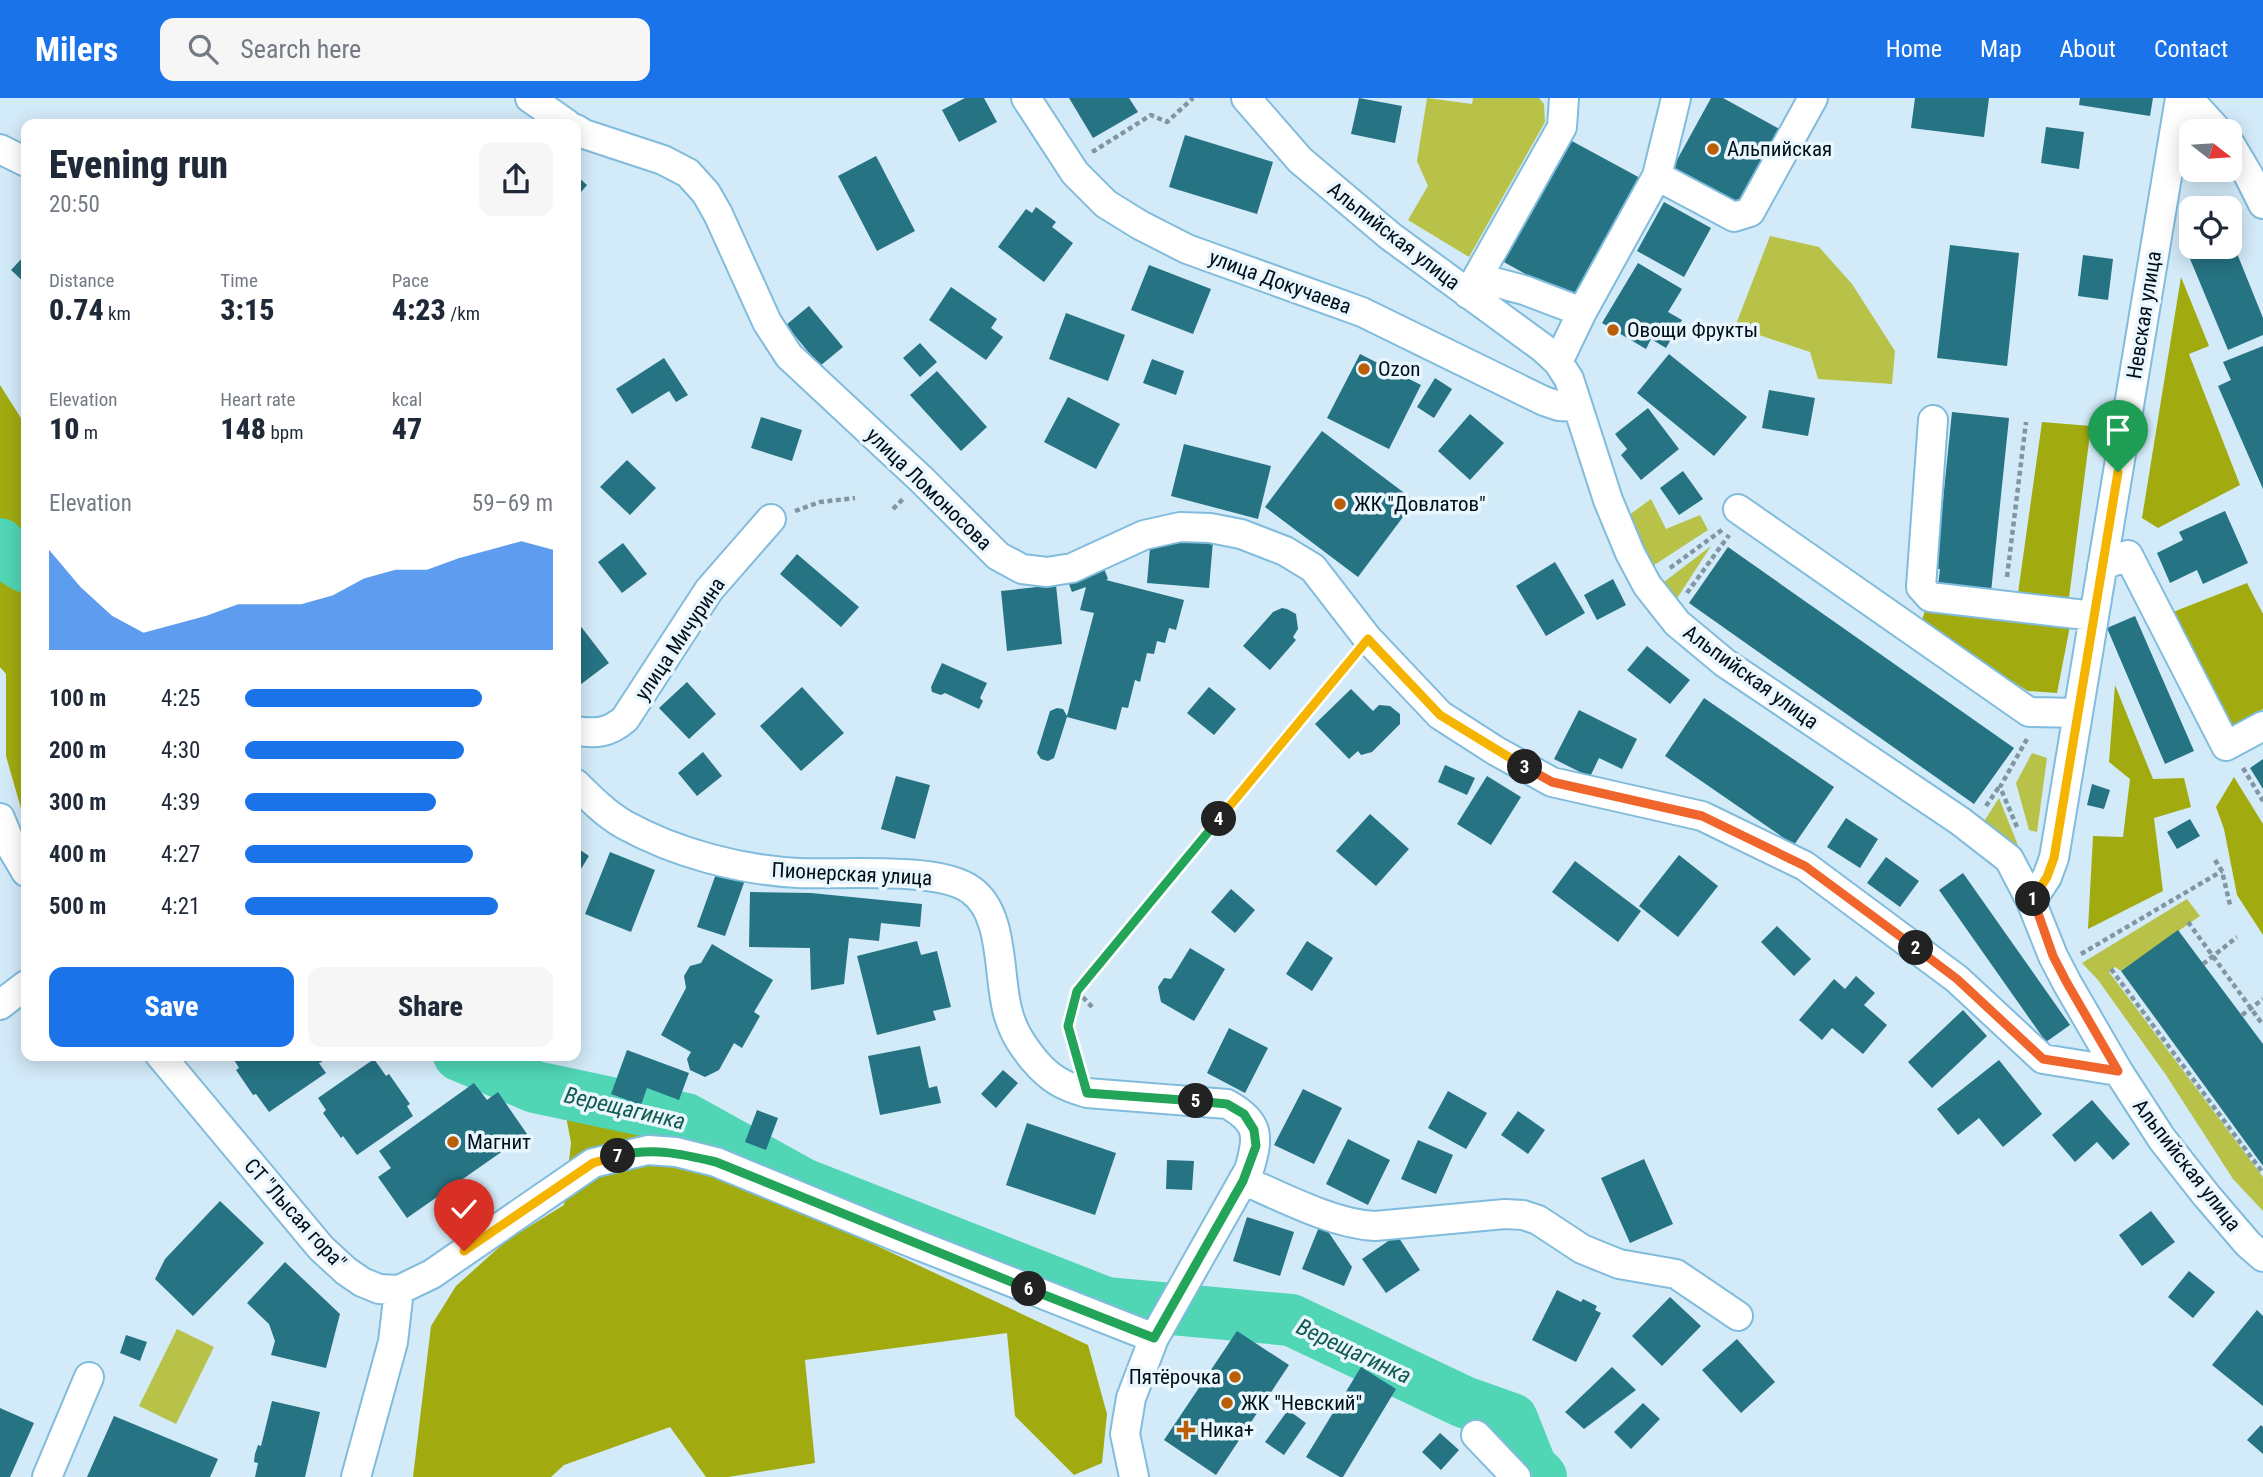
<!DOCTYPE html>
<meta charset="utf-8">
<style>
:root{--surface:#fff;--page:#f6f6f7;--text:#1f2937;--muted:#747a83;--accent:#1a73e8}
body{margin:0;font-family:"Roboto Condensed",sans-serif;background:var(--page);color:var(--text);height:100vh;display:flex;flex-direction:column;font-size:26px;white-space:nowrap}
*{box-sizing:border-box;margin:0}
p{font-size:23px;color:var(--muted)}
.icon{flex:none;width:38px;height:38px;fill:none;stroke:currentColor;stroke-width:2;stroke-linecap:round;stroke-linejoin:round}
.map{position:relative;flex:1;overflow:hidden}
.sheet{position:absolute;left:21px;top:21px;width:560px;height:942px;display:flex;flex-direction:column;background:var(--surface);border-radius:14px;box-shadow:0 4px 18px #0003}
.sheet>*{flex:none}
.needle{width:46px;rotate:107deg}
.buttons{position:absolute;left:2179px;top:21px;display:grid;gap:14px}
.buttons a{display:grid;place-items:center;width:63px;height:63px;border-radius:14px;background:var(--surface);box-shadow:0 4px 18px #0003;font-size:35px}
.pin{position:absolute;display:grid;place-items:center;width:60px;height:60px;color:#fff;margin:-72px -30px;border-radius:50% 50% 50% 0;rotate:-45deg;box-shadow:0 0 7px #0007}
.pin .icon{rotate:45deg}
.km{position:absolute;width:35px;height:35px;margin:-18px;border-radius:50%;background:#222;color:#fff;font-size:19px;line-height:35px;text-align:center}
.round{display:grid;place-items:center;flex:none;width:74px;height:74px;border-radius:14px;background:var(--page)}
.head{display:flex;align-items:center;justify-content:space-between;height:119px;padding:0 28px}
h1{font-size:38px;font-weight:800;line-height:52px}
.figures{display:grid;grid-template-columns:repeat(3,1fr);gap:10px;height:119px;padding:7px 28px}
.figures div{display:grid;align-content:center}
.figures b{font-size:30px;font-weight:800}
.figures small{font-size:19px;font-weight:400}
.figures p{font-size:19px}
.chart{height:196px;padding:14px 28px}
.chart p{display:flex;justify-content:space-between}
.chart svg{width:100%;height:126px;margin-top:7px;fill:var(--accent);opacity:.7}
.action{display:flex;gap:14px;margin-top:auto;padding:14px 28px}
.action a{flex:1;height:80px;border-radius:14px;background:var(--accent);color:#fff;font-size:28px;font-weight:800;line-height:80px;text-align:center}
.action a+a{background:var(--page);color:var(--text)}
ul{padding:0 28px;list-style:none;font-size:23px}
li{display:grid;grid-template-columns:112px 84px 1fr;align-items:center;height:52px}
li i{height:18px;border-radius:9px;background:var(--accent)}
header{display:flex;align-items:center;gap:42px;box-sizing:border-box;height:98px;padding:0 35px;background:var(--accent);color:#fff}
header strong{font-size:33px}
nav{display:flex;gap:38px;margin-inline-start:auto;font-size:24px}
.search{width:490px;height:63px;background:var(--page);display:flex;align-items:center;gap:18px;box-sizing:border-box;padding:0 24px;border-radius:14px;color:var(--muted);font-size:26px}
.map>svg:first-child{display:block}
.green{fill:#b8c249}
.forest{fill:#a1ab10}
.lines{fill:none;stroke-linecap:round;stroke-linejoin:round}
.river{stroke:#50d5b5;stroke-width:52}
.building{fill:#267383}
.minor-casing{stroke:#81bcdd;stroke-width:32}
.path{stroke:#8195a2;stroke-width:4.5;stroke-dasharray:5 3.5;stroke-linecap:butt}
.minor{stroke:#fff;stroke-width:28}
.split-1-casing{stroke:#fff;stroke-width:14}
.split-2-casing{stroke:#fff;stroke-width:14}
.split-3-casing{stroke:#fff;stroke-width:14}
.split-4-casing{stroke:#fff;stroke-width:14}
.split-5-casing{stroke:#fff;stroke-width:14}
.split-6-casing{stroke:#fff;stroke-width:14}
.split-7-casing{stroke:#fff;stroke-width:14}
.split-8-casing{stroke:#fff;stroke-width:14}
.split-1{stroke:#f5b400;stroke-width:9}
.split-2{stroke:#f0652b;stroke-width:9}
.split-3{stroke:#f0652b;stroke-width:9}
.split-4{stroke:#f5b400;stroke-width:9}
.split-5{stroke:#22a559;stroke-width:9}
.split-6{stroke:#22a559;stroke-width:9}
.split-7{stroke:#22a559;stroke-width:9}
.split-8{stroke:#f5b400;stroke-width:9}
.poi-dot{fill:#ba5e07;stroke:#eaf6fd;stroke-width:2.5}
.labels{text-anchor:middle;stroke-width:7;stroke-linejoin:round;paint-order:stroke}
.poi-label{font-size:21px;fill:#000e1a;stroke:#eaf6fd;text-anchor:start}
.street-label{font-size:21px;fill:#000e1a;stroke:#eaf6fd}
.water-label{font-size:23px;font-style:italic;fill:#105b4a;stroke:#eaf6fd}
</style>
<header>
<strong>Milers</strong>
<div class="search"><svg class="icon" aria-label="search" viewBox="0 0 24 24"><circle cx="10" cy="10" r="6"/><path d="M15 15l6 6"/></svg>Search here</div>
<nav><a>Home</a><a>Map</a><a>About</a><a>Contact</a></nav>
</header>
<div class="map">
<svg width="2263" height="1379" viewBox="0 0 2263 1379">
<rect width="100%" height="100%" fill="#d3eaf8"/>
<path class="green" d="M1427,0L1472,6L1473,0H1539L1544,6L1545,24L1469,159L1408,122L1428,88L1417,63Z
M1770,138L1819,149L1852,186L1895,253L1892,286L1818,281L1810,254L1735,229Z
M1651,401L1666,431L1700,417L1708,432L1645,473L1625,420Z
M1711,448L1674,505L1677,513L1983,725L1999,700L2027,770L2021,771L2004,749L1978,729L1740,567L1681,522L1667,505H1673L1664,484Z
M2032,655L2047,660L2037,734L2029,732L2016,685Z
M2187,801L2200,818L2121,873L2115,869L2109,874L2263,1079V1113L2233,1081L2166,977L2098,882L2082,865Z
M177,1231L214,1249L176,1326L139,1308Z"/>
<path class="forest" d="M2181,179L2209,248L2189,256L2240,387L2158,430L2142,420Z
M0,287L26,328V728L6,658V576L0,569Z
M2042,324L2091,328L2069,500L2018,495Z
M2247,485L2263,516V611L2232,628L2173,514Z
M1925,513L2070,528L2057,595L2028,593L1920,527Z
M2115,587L2153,681L2184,680L2191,709L2154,720L2163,793L2088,831L2093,738L2123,739L2130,681L2109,664Z
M2234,679L2263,726V837L2237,797L2224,731L2216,709Z
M440,957H500L620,1015L722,1075L1088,1247L1107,1316L1102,1365L1074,1377L1015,1318L1007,1235L805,1262L815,1365L728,1379H706L670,1329L564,1367L551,1379H413L431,1228L456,1188L506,1143L564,1107L571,1045L564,1007Z"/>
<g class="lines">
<path class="river" d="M0,446L10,459L26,469
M459,957L535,989L686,1021L803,1086L1106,1205L1291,1222L1464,1304L1512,1321L1531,1369L1541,1379"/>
</g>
<path class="building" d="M965,0H984L997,24L959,44L942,12Z
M1069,0H1129L1138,14L1093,40Z
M1359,0L1402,8L1395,45L1351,36Z
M1711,0H1723L1787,35L1744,111L1672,71Z
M1915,0H1989L1984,39L1911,30Z
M2080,0H2153L2150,18L2079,7Z
M2046,29L2084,34L2079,71L2041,65Z
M1185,37L1273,64L1257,116L1169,89Z
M1570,42L1642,81L1574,203L1502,163Z
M876,58L915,133L877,153L838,78Z
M576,77L587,87L576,100Z
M1664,104L1711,130L1684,179L1637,153Z
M1036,109L1056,124L1052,129L1073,145L1044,184L998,149L1026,111L1032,115Z
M2230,138L2263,220V237L2228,252L2188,156L2206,149H2230Z
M1950,147L2019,155L2007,268L1937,260Z
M26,156V186L11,172Z
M2083,157L2113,161L2108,202L2078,198Z
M1638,165L1682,191L1668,214L1682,222L1666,250L1651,241L1646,251L1602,225Z
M1149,167L1211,191L1193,236L1131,212Z
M951,189L997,221L991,230L1003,239L986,262L929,222Z
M809,208L843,249L820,268L786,227Z
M1066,215L1125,237L1108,283L1049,261Z
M920,245L937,264L920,279L903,260Z
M2263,248V391L2218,288L2231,282L2223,264Z
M1360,256L1421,287L1389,351L1327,320Z
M1669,256L1747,319L1714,358L1637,295Z
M664,260L688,297L676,304L669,293L632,316L616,291Z
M1152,261L1184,273L1176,297L1143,285Z
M937,273L987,329L961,353L910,297Z
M1435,280L1452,291L1434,320L1417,309Z
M1769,292L1815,300L1808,338L1762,330Z
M1068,299L1120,326L1096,371L1044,344Z
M1648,310L1679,351L1641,382L1621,357L1627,351L1615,336Z
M1952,314L2009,320L1991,494L1938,488L1940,471H1936Z
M1470,316L1504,345L1470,382L1438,353Z
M761,319L802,332L792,363L751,350Z
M1322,333L1415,403L1358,479L1265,409Z
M1184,346L1271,368L1258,421L1171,398Z
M627,362L656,390L630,417L600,389Z
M1683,373L1703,401L1679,417L1660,390Z
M2225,413L2248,465L2203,486L2197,472L2170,485L2157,455L2183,442L2179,434Z
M1151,438L1213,443L1209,490L1147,485Z
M623,445L647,476L622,495L598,464Z
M1728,449L2014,650L1974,706L1689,505Z
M797,456L859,509L841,529L780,476Z
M1099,457L1108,481L1106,482L1184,502L1176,532L1169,530L1165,545L1157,543L1154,556L1147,555L1140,584L1135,582L1128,610L1122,609L1116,632L1067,619L1054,660L1048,663L1041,661L1037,655L1050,613L1057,610L1063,611L1067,618L1094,515L1080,512L1086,489L1072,494L1063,471Z
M1555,464L1585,515L1546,538L1516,488Z
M1613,481L1626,507L1597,522L1584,497Z
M1056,487L1062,546L1007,553L1001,493Z
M1282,510L1287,511L1296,516L1298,531L1293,539L1296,542L1270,572L1243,548L1273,514Z
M2135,518L2194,653L2165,666L2107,530Z
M576,522L609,565L576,590Z
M1647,548L1690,582L1670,606L1627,572Z
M942,565L987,585L980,600L983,603L979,611L945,595L941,597L932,594L931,589Z
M687,584L716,616L689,641L659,610Z
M802,589L844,635L801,673L760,628Z
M1209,589L1236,611L1214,637L1187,615Z
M1351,591L1373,613L1379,607L1390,608L1400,616V626L1372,654L1361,657L1358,653L1349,661L1315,626Z
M1704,600L1834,689L1794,747L1665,658Z
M1579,612L1637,641L1622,671L1599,660L1590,679L1554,661Z
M703,654L722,678L697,698L678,675Z
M2263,661V691L2250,670Z
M1445,667L1475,680L1467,697L1438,684Z
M896,678L930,687L915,741L881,731Z
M1487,678L1521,699L1491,747L1457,726Z
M2092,686L2110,692L2104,711L2087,707Z
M1370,716L1409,751L1376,788L1336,753Z
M1846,720L1878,741L1860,770L1827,749Z
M2190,721L2200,738L2177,751L2167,734Z
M576,749L589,758L576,779Z
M610,754L655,772L631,834L585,816Z
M1679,757L1718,788L1678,839L1639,808Z
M1886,759L1919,783L1900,809L1867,785Z
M1575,763L1641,813L1618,844L1552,794Z
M717,773L745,782L725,838L697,829Z
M1963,775L2070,927L2046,944L1939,792Z
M1231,791L1255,812L1235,835L1211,814Z
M750,794L811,795L922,806L920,829L881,825L879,843L849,840L844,886L811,892L810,850L749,849Z
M1777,828L1811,861L1794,878L1761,844Z
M2178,832L2263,946V1068L2121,873Z
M917,843L921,857L937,853L951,909L933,913L936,922L877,937L857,858Z
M1307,843L1333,860L1312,893L1286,876Z
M712,846L773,882L754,914L760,918L742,950L734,945L719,972L705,979L690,972L687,961L691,954L661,937L686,890L684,878L690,868L701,865Z
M1190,850L1225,871L1194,923L1161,904L1158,889L1164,880L1171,881Z
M1856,878L1875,895L1864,907L1887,927L1863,956L1832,930L1822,942L1799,922L1834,881L1845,891Z
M1963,912L1987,938L1932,990L1908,964Z
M1229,930L1268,950L1245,995L1207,975Z
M920,948L929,990L937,988L941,1005L880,1017L868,958Z
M627,952L689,975L679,1002L647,990L641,1007L611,996Z
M231,957H318L322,964L319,965L326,975L269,1014L256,996L253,997L236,972L239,970Z
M374,961L386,978L389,976L410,1006L407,1008L413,1018L357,1057L343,1038L341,1040L323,1015L326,1012L318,1000Z
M1999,962L2042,1016L2003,1049L1979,1020L1958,1037L1937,1011Z
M1003,972L1018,985L996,1010L981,996Z
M474,985L487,1002L498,994L527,1036L407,1120L378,1079L391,1070L379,1053Z
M1303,991L1342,1010L1314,1066L1274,1047Z
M1448,993L1487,1015L1466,1051L1428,1030Z
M2092,1002L2130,1046L2113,1062L2097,1044L2075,1064L2052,1037Z
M757,1012L778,1020L766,1052L745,1044Z
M1518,1013L1545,1032L1528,1056L1501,1037Z
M1027,1025L1116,1055L1095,1117L1006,1087Z
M1348,1041L1390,1062L1368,1107L1326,1086Z
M1418,1042L1453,1057L1436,1096L1401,1081Z
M1644,1061L1673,1126L1630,1145L1601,1080Z
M1167,1062L1194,1063L1192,1092L1166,1091Z
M220,1103L264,1145L193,1218L155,1181L165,1161Z
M2151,1113L2175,1144L2142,1168L2119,1137Z
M1247,1119L1294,1134L1280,1178L1233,1163Z
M1319,1129L1327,1132L1352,1169L1344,1188L1302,1171Z
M1397,1137L1420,1172L1386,1195L1362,1161Z
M285,1164L340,1216L326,1270L271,1257L275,1243L269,1226L247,1205Z
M2189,1173L2215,1194L2193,1220L2168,1199Z
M1557,1192L1581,1204L1583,1201L1597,1208L1595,1212L1601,1215L1576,1264L1532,1242Z
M1670,1199L1701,1228L1662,1268L1632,1238Z
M2257,1212L2263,1218V1308L2212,1267Z
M1237,1233L1289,1267L1216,1377L1164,1342Z
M126,1237L147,1244L140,1263L120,1255Z
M1737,1241L1775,1284L1741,1315L1702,1272Z
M1361,1269L1396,1291L1343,1379H1340L1306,1359Z
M1612,1269L1636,1292L1584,1331L1565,1314Z
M272,1303L320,1314L305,1379H255L258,1365L254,1364L255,1356L258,1347L261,1348Z
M1643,1305L1660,1321L1631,1351L1614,1334Z
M0,1310L34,1325L10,1379H0Z
M1288,1312L1306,1325L1284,1357L1265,1344Z
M114,1318L218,1361L210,1379H87Z
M2261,1327L2263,1329V1356L2247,1342Z
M1440,1335L1459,1352L1441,1372L1422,1354Z"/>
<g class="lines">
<defs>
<path id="minor" d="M530,0L567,26
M1026,0L1075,75L1106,106L1140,127L1187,151L1362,214L1544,303L1559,308L1578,309
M1246,0L1300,62L1390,138L1543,250L1558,264L1569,281L1608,402L1630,455L1647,487L1677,525L1725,565L1960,723L2009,761L2031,803L2053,858L2067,885L2118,973L2162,1041L2206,1097L2248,1146L2263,1159
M2188,0L2218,33
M576,31L584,36L663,62L688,75L706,95L718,116L767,224L789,258L922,382L998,458L1022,471L1047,474L1072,470L1144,437L1180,429L1210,430L1241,436L1285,453L1313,470L1368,541L1440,617L1496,653L1552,684L1702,718L1805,768L1957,881L2043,961L2118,973
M2230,46L2249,78L2263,106
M0,51L26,64
M1657,78L1734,119L1750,114L1813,0
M1479,180L1524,192L1582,214
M1468,196L1562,29L1564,0
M1558,264L1582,214L1657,78L1676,0
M1933,322L1921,489L1930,499L2094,518
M1738,411L2029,614L2078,615
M2102,468L2128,457L2226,648L2263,628
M576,633C596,636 609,635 625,621L709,492L771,421
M576,686C591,701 607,717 625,727C676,755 740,772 798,775C841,777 939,768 971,792C1004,815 998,875 1007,911C1012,932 1021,946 1034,962C1050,981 1063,988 1087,995L1227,1006C1260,1024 1259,1039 1249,1072L1154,1240L1131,1300L1125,1336L1134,1379
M0,720L13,752L26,774
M2031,803L2047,779L2054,760L2180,0
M0,907L26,887
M160,957L321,1150L346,1173L362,1184L379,1191L399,1192L432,1176L593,1065L648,1052L676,1054L716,1064L900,1140L1154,1240
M1243,1082C1282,1099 1333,1126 1375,1128L1505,1116L1523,1117L1538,1122L1582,1151L1619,1166L1676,1176L1738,1218
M1476,1337L1516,1379
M47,1379L89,1279
M356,1379L393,1244L399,1192"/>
</defs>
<use href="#minor" class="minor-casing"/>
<path class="path" d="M1093,51L1094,53L1151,17L1167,24L1193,0
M893,411L904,400
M795,413L820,404L855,400
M1670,470L1722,432
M2007,479L2026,324
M1687,495L1729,437
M2243,670L2263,703
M1986,708L1999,689
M2017,729L2000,689L2027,641
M2215,762L2222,773L2230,807
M2188,824L2263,927
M2081,856L2222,773
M2203,866L2237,839
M2111,871L2263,1075
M1077,893L1093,910
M2242,917L2263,901
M1079,963L1068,928L1077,893L1351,562"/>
<use href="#minor" class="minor"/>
</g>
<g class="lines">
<defs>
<path id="split-1" d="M2033,801L2047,779L2054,760L2118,374"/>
<path id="split-2" d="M1916,850L1957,881L2043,961L2118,973L2067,885L2053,858L2033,801"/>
<path id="split-3" d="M1525,669L1552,684L1702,718L1805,768L1916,850"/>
<path id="split-4" d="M1219,721L1368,541L1440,617L1525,669"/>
<path id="split-5" d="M1196,1003L1087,995L1068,928L1077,893L1219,721"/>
<path id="split-6" d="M1029,1191L1154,1240L1243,1083L1256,1048L1254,1032L1244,1016L1227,1006L1196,1003"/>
<path id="split-7" d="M618,1058C652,1049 682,1056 716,1064L1029,1191"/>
<path id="split-8" d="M464,1153L593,1065L618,1058"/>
</defs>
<use href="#split-1" class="split-1-casing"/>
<use href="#split-2" class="split-2-casing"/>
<use href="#split-3" class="split-3-casing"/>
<use href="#split-4" class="split-4-casing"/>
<use href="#split-5" class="split-5-casing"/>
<use href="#split-6" class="split-6-casing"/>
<use href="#split-7" class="split-7-casing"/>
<use href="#split-8" class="split-8-casing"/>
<use href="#split-1" class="split-1"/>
<use href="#split-2" class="split-2"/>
<use href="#split-3" class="split-3"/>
<use href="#split-4" class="split-4"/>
<use href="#split-5" class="split-5"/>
<use href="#split-6" class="split-6"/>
<use href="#split-7" class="split-7"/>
<use href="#split-8" class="split-8"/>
</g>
<g class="poi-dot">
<circle cx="1713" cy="51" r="7"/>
<circle cx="1613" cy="232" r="7"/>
<circle cx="1364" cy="271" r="7"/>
<circle cx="1340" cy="406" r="7"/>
<circle cx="453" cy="1044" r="7"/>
<circle cx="1235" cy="1279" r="7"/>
<circle cx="1227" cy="1305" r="7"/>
<path d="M1182.5 1321.5h7v7h7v7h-7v7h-7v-7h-7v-7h7z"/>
</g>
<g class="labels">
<g class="poi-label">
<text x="1727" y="58">Альпийская</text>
<text x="1627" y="239">Овощи Фрукты</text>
<text x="1378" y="278">Ozon</text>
<text x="1354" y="413">ЖК "Довлатов"</text>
<text x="467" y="1051">Магнит</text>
<text x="1221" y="1286" text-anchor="end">Пятёрочка</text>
<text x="1241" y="1312">ЖК "Невский"</text>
<text x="1200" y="1339">Ника+</text>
</g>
<g class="street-label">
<text transform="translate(1394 138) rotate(38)" y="7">Альпийская улица</text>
<text transform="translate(1280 184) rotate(20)" y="7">улица Докучаева</text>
<text transform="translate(2144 217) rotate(-81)" y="7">Невская улица</text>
<text transform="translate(929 391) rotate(44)" y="7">улица Ломоносова</text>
<text transform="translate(680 541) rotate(-56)" y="7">улица Мичурина</text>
<text transform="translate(1751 579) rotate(36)" y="7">Альпийская улица</text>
<text transform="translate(852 776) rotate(3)" y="7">Пионерская улица</text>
<text transform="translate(2187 1067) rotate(52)" y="7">Альпийская улица</text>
<text transform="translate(295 1116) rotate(48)" y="7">СТ "Лысая гора"</text>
</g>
<g class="water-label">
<text transform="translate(625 1010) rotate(13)" y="8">Верещагинка</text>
<text transform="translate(1354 1253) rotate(25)" y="8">Верещагинка</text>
</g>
</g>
</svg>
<div class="buttons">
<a><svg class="needle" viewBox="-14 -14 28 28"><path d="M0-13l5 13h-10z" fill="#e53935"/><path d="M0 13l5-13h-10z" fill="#747a83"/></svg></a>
<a><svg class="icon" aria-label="locate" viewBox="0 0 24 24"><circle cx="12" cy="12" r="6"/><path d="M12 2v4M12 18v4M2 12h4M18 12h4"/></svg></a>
</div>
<div class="pin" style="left:2118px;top:374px;background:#1e9e55"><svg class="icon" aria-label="arrive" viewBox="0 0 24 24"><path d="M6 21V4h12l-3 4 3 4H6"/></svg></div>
<div class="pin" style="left:464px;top:1153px;background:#d93025"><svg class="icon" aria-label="check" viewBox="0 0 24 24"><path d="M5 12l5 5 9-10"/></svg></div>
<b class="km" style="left:2033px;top:801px">1</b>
<b class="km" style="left:1916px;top:850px">2</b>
<b class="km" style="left:1525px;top:669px">3</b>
<b class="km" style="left:1219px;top:721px">4</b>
<b class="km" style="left:1196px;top:1003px">5</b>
<b class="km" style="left:1029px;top:1191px">6</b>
<b class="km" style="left:618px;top:1058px">7</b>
<section class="sheet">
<div class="head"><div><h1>Evening run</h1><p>20:50</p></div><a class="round"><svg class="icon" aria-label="share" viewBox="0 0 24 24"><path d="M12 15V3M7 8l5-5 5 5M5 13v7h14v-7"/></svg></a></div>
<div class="figures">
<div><p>Distance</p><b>0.74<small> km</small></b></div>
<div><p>Time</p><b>3:15</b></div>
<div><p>Pace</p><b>4:23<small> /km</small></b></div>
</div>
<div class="figures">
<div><p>Elevation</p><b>10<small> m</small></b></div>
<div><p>Heart rate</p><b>148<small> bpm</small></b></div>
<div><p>kcal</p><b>47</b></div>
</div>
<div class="chart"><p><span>Elevation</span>59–69 m</p>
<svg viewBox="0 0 160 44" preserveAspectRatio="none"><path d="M0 44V9L10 22L20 32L30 38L40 35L50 32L60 28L70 28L80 28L90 25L100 19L110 16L120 16L130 12L140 9L150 6L160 9V44z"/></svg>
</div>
<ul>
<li><b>100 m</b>4:25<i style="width:77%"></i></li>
<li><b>200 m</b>4:30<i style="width:71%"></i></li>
<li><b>300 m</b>4:39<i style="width:62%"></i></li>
<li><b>400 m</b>4:27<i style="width:74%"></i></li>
<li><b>500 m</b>4:21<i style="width:82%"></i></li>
</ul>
<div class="action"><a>Save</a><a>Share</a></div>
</section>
</div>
